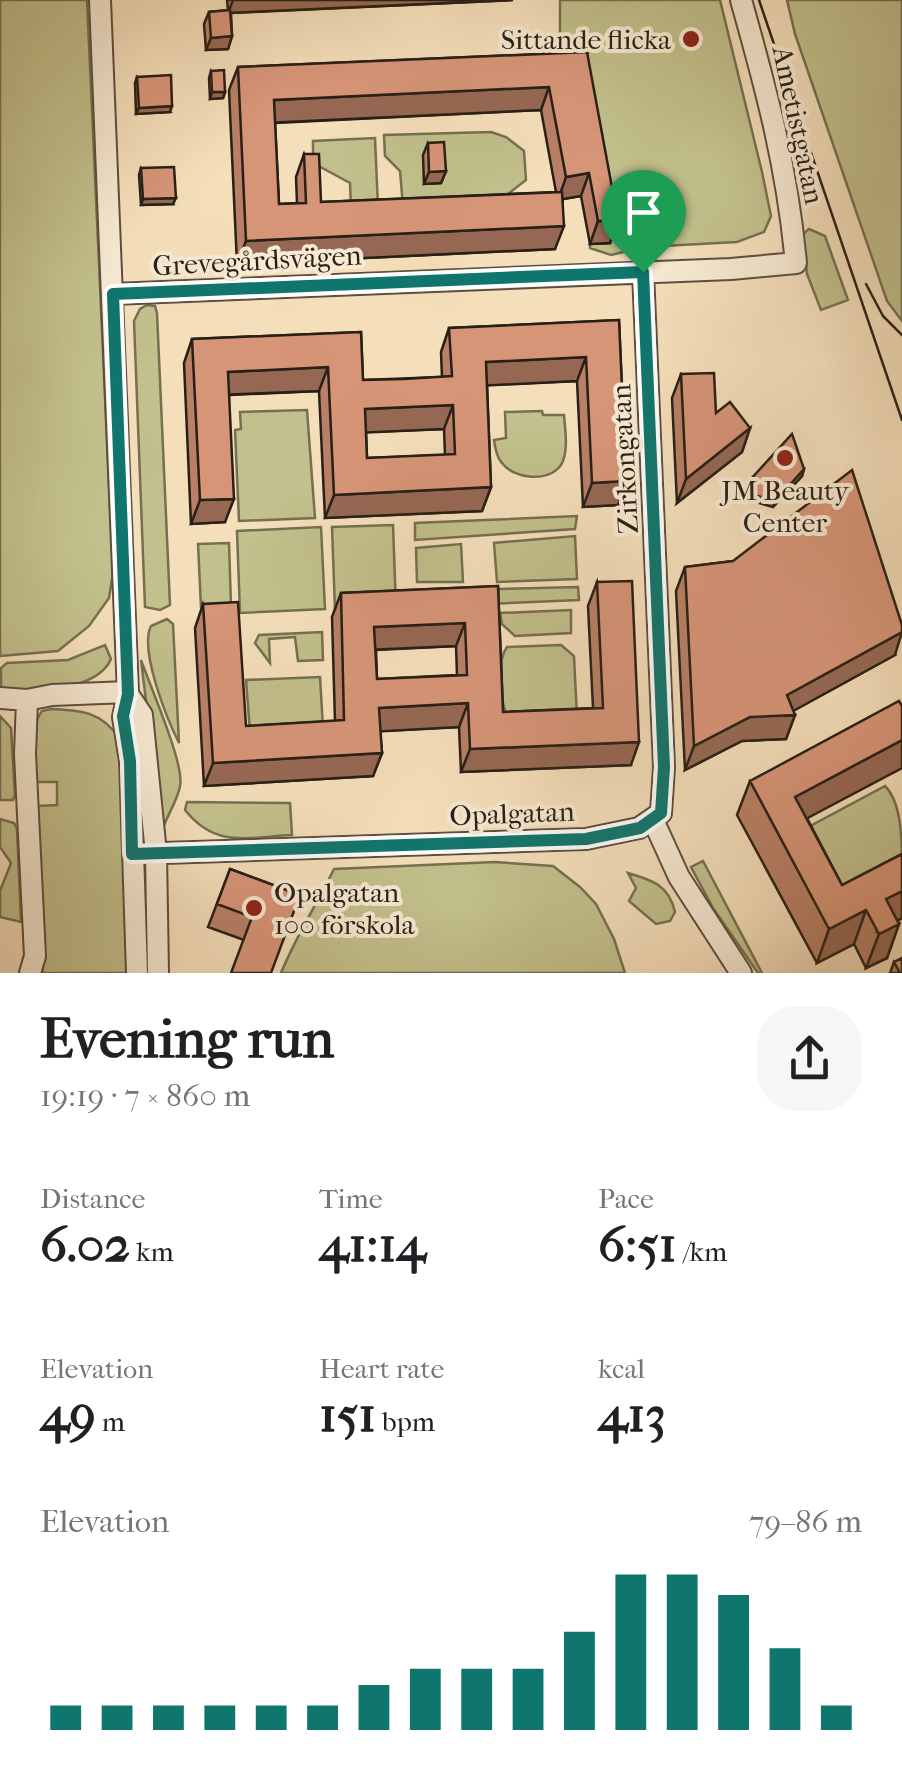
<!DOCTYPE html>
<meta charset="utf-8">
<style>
:root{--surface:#fff;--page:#f6f6f6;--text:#202124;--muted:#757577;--accent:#0f766e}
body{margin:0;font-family:"IM FELL French Canon",serif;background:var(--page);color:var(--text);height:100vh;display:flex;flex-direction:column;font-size:38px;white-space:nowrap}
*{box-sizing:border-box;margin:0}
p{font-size:32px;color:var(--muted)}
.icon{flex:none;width:55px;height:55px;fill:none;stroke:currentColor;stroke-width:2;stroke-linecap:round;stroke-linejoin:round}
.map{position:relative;height:973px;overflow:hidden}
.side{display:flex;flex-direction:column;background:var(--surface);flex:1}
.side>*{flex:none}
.pin{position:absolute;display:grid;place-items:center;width:85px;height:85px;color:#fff;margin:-102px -42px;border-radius:50% 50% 50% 0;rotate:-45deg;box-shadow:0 0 10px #0007}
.pin .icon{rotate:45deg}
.round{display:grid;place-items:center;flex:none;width:105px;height:105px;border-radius:40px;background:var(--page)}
.head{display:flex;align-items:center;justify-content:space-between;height:170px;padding:0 40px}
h1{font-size:55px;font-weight:800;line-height:75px}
.metrics{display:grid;grid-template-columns:repeat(3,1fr);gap:15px;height:170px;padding:10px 40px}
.metrics div{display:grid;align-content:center}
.metrics b{font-size:50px;font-weight:800}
.metrics small{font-size:28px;font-weight:400}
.metrics p{font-size:28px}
.chart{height:280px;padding:20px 40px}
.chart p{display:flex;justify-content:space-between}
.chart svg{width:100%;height:180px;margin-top:10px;stroke:var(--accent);stroke-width:6}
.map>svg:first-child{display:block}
.green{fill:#c2c08c;stroke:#757051;stroke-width:2.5}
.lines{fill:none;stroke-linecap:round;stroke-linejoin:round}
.minor-casing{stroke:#5b4f3f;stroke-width:24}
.minor{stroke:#f8ead3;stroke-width:20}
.tram{stroke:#281f16;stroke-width:2.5}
.wall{fill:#b98067;stroke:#281f16;stroke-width:2.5;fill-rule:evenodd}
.shaded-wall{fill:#966854;stroke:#281f16;stroke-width:2.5}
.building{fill:#d79578;stroke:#281f16;stroke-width:2.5;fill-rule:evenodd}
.route-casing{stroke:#fff;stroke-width:20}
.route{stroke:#0f766e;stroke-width:12}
.poi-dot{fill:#8f2418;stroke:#f8ead3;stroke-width:4}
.labels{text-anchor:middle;stroke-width:8;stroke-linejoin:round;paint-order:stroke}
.poi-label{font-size:28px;fill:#281f16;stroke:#f8ead3;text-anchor:end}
.street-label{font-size:28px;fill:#281f16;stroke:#f8ead3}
</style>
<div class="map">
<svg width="902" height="973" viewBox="0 0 902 973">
<rect width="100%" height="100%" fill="#f5dfbb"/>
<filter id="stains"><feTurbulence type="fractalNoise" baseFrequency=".002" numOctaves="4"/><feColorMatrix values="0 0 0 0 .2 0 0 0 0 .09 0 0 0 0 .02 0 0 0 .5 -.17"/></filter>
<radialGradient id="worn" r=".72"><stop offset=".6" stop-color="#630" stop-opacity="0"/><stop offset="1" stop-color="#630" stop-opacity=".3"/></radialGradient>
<path class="green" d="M0,0H87L113,573L109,598L89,626L58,651L0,656Z
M560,0H720L762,172L771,216L764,232L737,242L644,247L611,255L590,248V244L608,243L560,65Z
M787,0H902V321L887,301L795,34Z
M491,132L506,137L524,151L526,180L499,201L403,206L400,171L385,156L384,135Z
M375,138L378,207L351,208L350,183L313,163V141Z
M809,229L825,236L848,300L821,310L807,274L803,234Z
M147,305L155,306L157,313L170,605L160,610L145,607L134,321L140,309Z
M307,410L315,518L239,521L235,430L241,429L240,412Z
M542,411L543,415H564C565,429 569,452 561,465C548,483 514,479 502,463C496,457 495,447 494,440L506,438L505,412Z
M577,516L575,529L415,540V523Z
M393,525L396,607L335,610L332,527Z
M321,527L325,609L240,613L237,531Z
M575,536L577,579L497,582L494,543Z
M229,543L231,606L201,607L198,544Z
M461,544L463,582H417L416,548Z
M578,587L579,600L418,607V591Z
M571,610V633L515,636L502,624L500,613Z
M167,619L173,624L179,743C167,719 139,650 151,626Z
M322,632L323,660L298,661L295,637L269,639L270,663L255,643L259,635Z
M105,645L111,659C98,690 30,695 1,688V668L7,663L68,660Z
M561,645L574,656L577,717L511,723C500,706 495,664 507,647Z
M141,660C150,686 185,765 180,786C178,798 170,811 165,823L160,815Z
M320,677L323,728L250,732L246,680Z
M51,709C81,710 102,712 119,738L132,973H43L37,806L57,805V782H35C35,759 28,729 42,711Z
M0,716L11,728L15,795L13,800H0Z
M885,786C902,803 902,841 902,867L840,900L801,831Z
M187,802L290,803L292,835C248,837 216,849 185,810Z
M0,819L14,823L17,829L21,922L0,917V891L11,863L0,847Z
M703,861L762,973H758L713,908L691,867Z
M495,862L553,866L580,887L596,904L614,939L625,973H281C296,936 317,904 334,869Z
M628,873C652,880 669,885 675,912L670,921L656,924L629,901L636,888Z"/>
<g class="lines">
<defs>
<path id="minor" d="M100,0L128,694L123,717L130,761L137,973
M113,294L731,269L796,263C787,167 767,92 741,0
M128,694L142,715L156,853L158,973
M0,698L27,700L52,695L128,692
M27,700L25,754L35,956L30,973
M653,820L679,877L741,973
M133,854L586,839L639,828L661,813L664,767L643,272"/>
</defs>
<use href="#minor" class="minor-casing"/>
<use href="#minor" class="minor"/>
<path class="tram" d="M759,0L902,420
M866,284L883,316L902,335"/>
</g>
<path class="wall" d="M227,0H513L231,13L232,36L228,49L206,50L204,24L209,12L228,10Z
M587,52L610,243L590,244L581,196L563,199L555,249L237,264L229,90L238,67ZM541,110L556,192L321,202L304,154L296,177L297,203L279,204L275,123Z
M211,71L225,92L223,98L210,99L209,78Z
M137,77L170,112L136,114L135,83Z
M428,143L446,171L441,183L424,184L423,155Z
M141,168L173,204L141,205L139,175Z
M619,320L626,481L618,505L583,507L577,381L487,385L491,487L482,511L325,518L319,391L229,395L225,522L191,524L184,363L192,339L361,332L363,380L442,377L441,352L449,328ZM444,429L445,455L367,458L366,432Z
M681,374L716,413L750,428L742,452L677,503L672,398Z
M804,469L802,476L773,507L738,497L740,491Z
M733,561L895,655L793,711L795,715L786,739L742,741L685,770L676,591L685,567Z
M597,582L631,765L461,772L459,727L380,731L382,753L373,776L204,786L195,628L203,604L246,726L335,721L332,617L341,593L498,586L503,712L593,708L588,606ZM456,646L457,675L377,679L376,650Z
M750,781L807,818L842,885L902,854V918L897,921L899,924L887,958L866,968L854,944L817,963L737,815Z
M230,869L300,895L244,940L208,927Z
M894,962L902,973H890Z"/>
<path class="shaded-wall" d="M233,0H513L228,13Z
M232,36L228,49L206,50L211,38Z
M549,87L541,110L265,123L274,100Z
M212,92H225L223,98L210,99Z
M172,106L170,112L136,114L139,108Z
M446,171L441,183L424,184L429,172Z
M589,173L581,196L558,200L566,177Z
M176,198L173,204L141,205L143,199Z
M618,220L610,243L590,244L598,221Z
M564,226L555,249L237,264L246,241Z
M586,357L577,381L477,386L486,362Z
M328,367L319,391L219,395L228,372Z
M453,405L444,429L356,433L365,409Z
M750,428L742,452L677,503L686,479Z
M804,469L802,476L773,507L775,501Z
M626,481L618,505L583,507L592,483Z
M491,487L482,511L325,518L334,495Z
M234,499L225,522L191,524L200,500Z
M465,623L456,646L366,650L374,627Z
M902,632L895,655L784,716L795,715L786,739L742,741L685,770L694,746L750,717L787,695Z
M468,703L459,727L370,732L379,708Z
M902,740V768L783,831L795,797Z
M639,742L631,765L461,772L470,749Z
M382,753L373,776L204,786L213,763Z
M902,891V918L877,931L886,899Z
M866,910L854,944L817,963L829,929Z
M899,924L887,958L866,968L879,934Z"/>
<path class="building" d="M230,10L232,36L211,38L209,12Z
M587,52L618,220L598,221L589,173L566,177L549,87L274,100L279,204L306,203L304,154H319L321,202L562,192L564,226L246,241L238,67Z
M224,70L225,92H212L211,71Z
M171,75L172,106L139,108L137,77Z
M444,142L446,171L429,172L428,143Z
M174,167L176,198L143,199L141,168Z
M619,320L626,481L592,483L586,357L486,362L491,487L334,495L328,367L228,372L234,499L200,500L192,339L361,332L363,380L404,379L452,376L449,328ZM453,405L455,454L367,458L365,409Z
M714,373L716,413L730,402L750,428L686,479L681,374Z
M792,434L804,469L775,501L740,491Z
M852,470L902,625V632L787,695L795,715L750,717L694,746L685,567L733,561Z
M632,581L639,742L470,749L468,703L379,708L382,753L213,763L203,604L238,602L246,726L344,720L341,593L498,586L503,712L603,708L597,582ZM465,623L467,675L377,679L374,627Z
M899,701L902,706V740L795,797L842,885L902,854V891L886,899L899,924L879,934L866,910L829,929L750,781Z
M230,869L300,895L271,973H231L252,917L217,904Z
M902,958V973H900L894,962Z"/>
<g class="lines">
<defs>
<path id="route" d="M643,272L664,767L661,813L640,828L586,839L132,854L130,761L123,716L128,694L113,294Z"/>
</defs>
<use href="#route" class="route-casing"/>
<use href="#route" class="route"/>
</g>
<g class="poi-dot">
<circle cx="691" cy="39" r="10"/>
<circle cx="785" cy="458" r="10"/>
<circle cx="254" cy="908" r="10"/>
</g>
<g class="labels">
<g class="poi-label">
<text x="671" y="49">Sittande flicka</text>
<text x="785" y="500" text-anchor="middle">JM Beauty<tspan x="785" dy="32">Center</tspan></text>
<text x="274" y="902" text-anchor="start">Opalgatan<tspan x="274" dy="32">100 förskola</tspan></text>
</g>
<g class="street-label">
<text transform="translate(799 125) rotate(78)" y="10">Ametistgatan</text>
<text transform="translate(257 260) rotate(-3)" y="10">Grevegårdsvägen</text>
<text transform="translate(624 459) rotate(-93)" y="10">Zirkongatan</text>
<text transform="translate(512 813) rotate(-2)" y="10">Opalgatan</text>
</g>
</g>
<rect width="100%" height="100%" filter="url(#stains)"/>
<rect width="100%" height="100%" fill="url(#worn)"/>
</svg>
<div class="pin" style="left:643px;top:272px;background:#1e9e55"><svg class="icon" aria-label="arrive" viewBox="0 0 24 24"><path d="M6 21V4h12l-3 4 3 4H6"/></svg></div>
</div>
<section class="side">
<div class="head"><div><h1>Evening run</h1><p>19:19 · 7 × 860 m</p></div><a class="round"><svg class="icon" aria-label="share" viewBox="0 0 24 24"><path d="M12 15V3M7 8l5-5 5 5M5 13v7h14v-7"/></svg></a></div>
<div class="metrics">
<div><p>Distance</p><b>6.02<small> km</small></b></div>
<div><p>Time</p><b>41:14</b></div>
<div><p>Pace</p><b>6:51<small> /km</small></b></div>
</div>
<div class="metrics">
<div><p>Elevation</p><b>49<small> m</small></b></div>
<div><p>Heart rate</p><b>151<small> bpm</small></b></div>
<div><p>kcal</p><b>413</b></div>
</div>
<div class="chart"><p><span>Elevation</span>79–86 m</p>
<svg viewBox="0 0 160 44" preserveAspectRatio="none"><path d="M5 44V38M15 44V38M25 44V38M35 44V38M45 44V38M55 44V38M65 44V33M75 44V29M85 44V29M95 44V29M105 44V20M115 44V6M125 44V6M135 44V11M145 44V24M155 44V38"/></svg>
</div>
</section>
